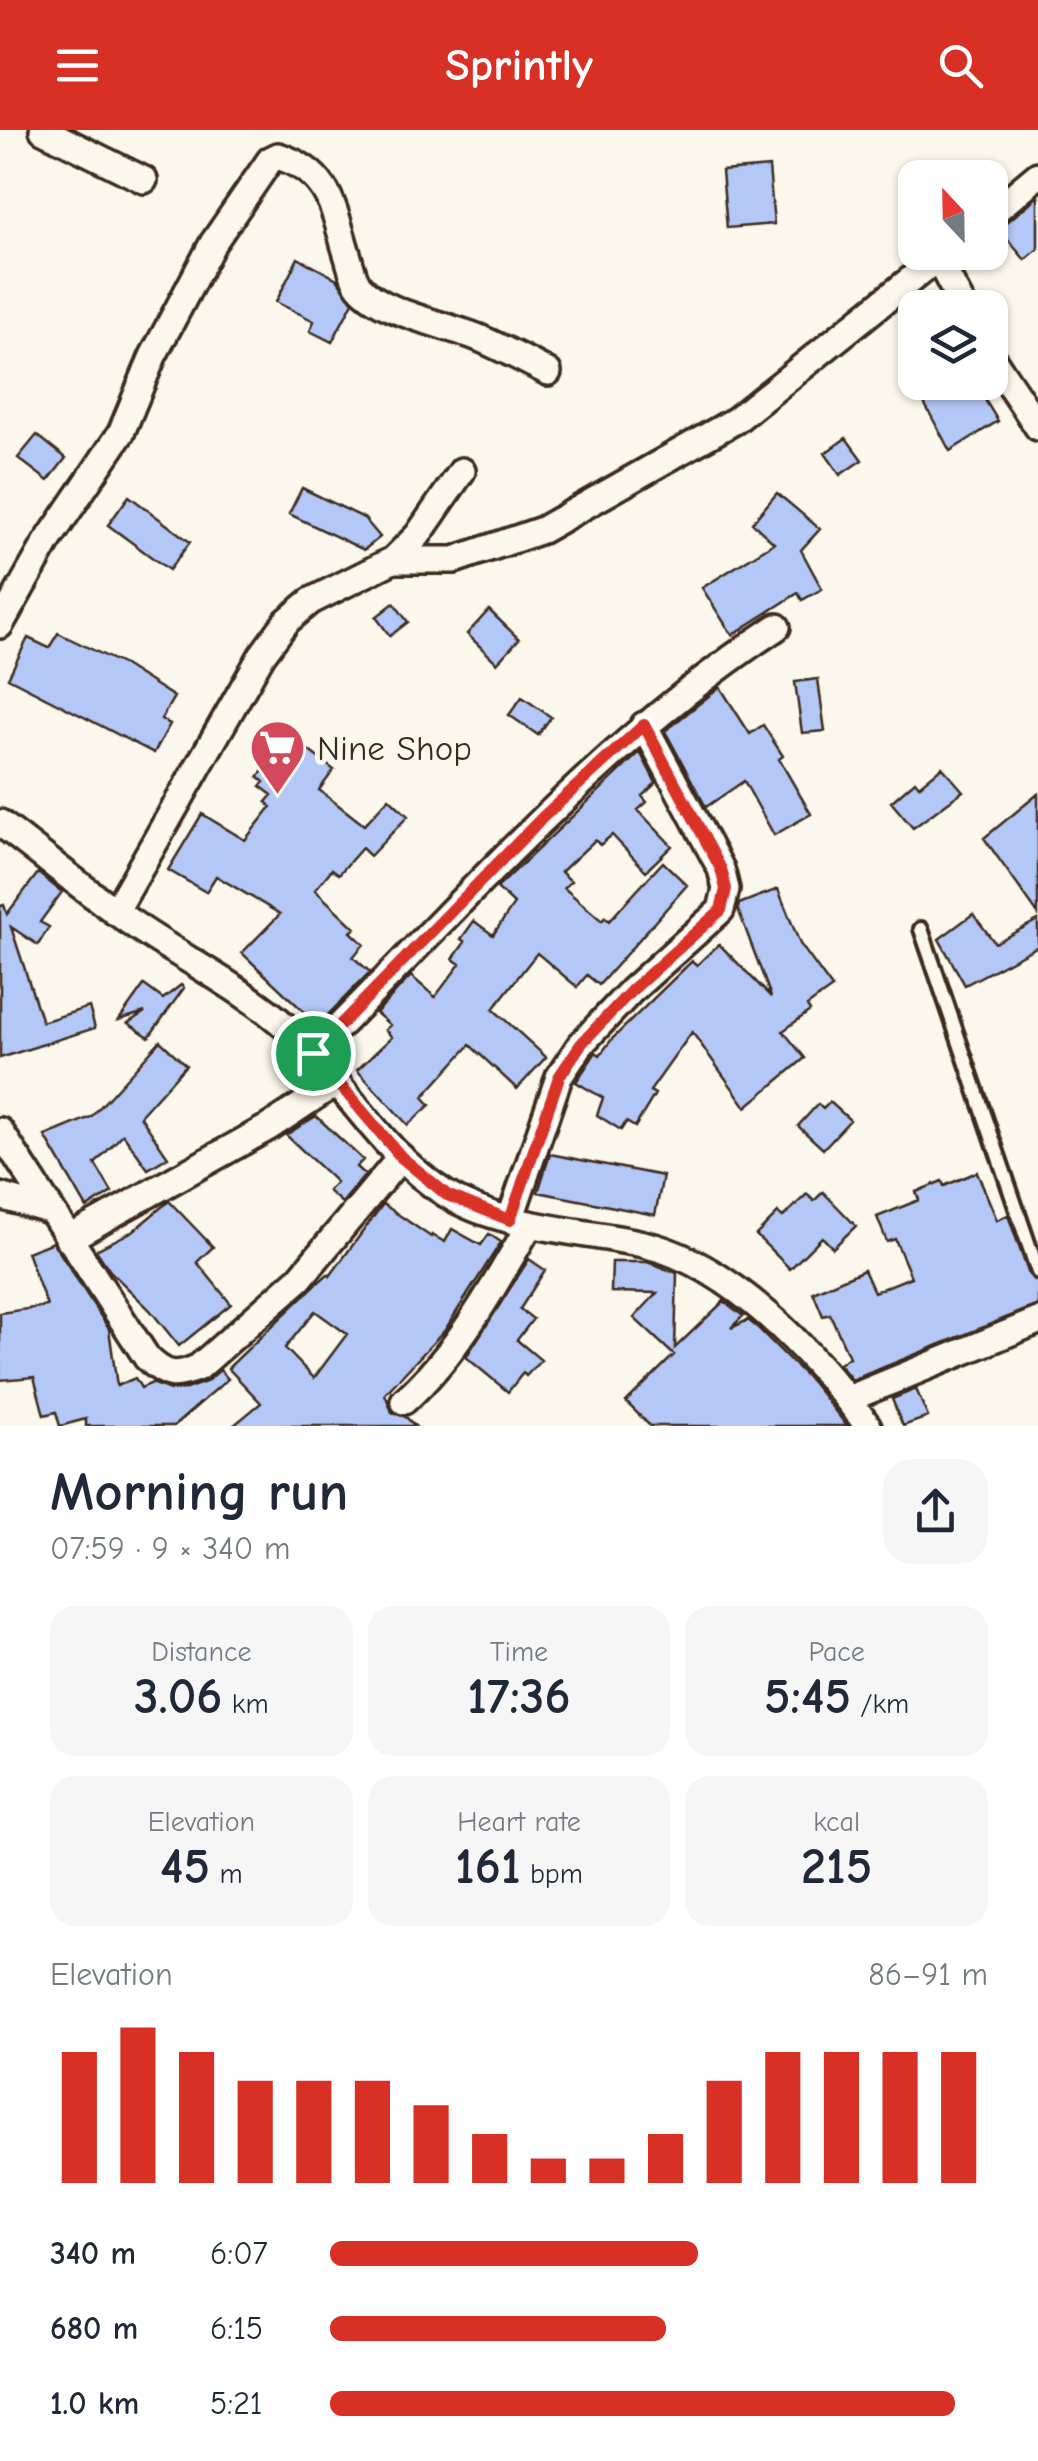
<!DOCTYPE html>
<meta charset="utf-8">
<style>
:root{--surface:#fff;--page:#f6f6f7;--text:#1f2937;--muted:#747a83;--accent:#d93025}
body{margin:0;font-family:"Comic Neue",sans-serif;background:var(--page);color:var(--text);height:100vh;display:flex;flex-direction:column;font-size:38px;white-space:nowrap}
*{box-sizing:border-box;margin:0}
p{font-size:32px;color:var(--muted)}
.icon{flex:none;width:55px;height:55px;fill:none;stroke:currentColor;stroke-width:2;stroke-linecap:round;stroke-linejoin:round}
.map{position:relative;height:1296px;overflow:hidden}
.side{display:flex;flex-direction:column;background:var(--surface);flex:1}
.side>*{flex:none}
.needle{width:65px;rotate:338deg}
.buttons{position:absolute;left:898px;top:30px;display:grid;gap:20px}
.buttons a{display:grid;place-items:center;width:110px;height:110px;border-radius:20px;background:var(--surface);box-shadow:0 2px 8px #0004;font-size:50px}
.pin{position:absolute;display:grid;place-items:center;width:85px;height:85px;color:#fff;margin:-42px;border:5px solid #fff;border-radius:50%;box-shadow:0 2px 10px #0007}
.round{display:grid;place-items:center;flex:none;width:105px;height:105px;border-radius:30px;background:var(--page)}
.headline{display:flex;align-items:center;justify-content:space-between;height:170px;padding:0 50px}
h1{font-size:55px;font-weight:800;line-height:75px}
.stats{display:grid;grid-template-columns:repeat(3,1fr);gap:15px;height:170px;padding:10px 50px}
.stats div{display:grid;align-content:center;border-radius:25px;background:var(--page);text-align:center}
.stats b{font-size:50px;font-weight:800}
.stats small{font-size:28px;font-weight:400}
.stats p{font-size:28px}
.chart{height:280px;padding:20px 50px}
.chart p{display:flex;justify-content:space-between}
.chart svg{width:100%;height:180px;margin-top:10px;stroke:var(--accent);stroke-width:6}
ul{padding:0 50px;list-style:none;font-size:32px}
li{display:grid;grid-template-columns:160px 120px 1fr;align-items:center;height:75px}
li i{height:25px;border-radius:12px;background:var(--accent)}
header{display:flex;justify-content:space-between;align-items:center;height:130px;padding:0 50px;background:var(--accent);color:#fff;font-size:45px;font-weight:800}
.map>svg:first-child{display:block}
.building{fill:#b4c8f7;stroke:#3b2a1e;stroke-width:2.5;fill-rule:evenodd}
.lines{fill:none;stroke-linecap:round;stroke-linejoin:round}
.lane-casing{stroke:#3b2a1e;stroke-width:20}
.street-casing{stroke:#3b2a1e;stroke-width:32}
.lane{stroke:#fbf7ec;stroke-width:12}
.street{stroke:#fbf7ec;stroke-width:25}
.route-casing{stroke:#fff;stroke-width:20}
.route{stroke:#d93025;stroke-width:12}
.labels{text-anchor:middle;stroke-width:10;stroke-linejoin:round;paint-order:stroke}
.poi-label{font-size:35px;fill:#3b2a1e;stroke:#fbf7ec;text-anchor:start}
</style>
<header><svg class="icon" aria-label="menu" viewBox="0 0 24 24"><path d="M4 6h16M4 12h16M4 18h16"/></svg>Sprintly<svg class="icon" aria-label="search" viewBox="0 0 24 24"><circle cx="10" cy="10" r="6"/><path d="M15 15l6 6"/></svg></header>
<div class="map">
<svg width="1038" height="1296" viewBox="0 0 1038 1296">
<rect width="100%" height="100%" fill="#fbf7ec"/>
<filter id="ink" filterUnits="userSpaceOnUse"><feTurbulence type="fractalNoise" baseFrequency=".01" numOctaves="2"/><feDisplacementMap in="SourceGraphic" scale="20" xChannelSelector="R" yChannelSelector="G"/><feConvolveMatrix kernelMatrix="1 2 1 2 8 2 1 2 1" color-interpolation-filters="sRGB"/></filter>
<g filter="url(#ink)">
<path class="building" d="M769,37L774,94L727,98L722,41Z
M1038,66V119L1025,130L999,99Z
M298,128L337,149L353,172L332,212L310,201L314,191L276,172Z
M913,252H974L998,291L950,321Z
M37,305L66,328L48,351L18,328Z
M846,308L862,330L840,345L825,323Z
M302,358L364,388L380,407L364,420L289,384Z
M777,363L820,399L801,420L822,459L802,470L798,463L732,505L702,458L774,413L752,393Z
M129,366L190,412L169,440L108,395Z
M394,473L408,492L390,506L376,487Z
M489,480L519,509L497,533L467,504Z
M58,503L124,535L174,567L161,589L170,594L154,623L8,548L28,508L49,518Z
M818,549L825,601L802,603L795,552Z
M720,557L750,604L763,595L783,626L779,629L811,684L774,705L744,651L706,677L665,601Z
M522,567L551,587L538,605L509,585Z
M308,620L334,640L319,660L364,695L389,668L408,686L370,726L362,718L339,744L332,739L315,760L355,798L351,802L364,814L353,827L370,842L318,895L242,823L280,784L216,746L206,762L168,740L202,684L245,710L271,677L266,672L272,665L260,656L264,652L258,647L276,624L294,637Z
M640,622L656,653L642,666L647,672L638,680L672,716L646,741L612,705L600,715L595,710L561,742L571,751L564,758L602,791L605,787L609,791L663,732L687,755L599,855L587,845L577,857L537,823L493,879L546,927L517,959L470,915L423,967L430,975L408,995L357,940L392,907L385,900L390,895L376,883L411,846L435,867L460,834L453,829L465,812L461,809L474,791L493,805L514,774L497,758Z
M942,637L963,661L913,698L891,672L915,651L919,656Z
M1038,664V784L984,708Z
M38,743L62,762L40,792L49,797L38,815L11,797L42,892L89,877L95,898L0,928V776L4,775L7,784Z
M778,759L800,814L832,858L807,876L810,881L783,901L805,928L746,977L692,902L650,961L655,964L635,997L626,992L621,1000L597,985L603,968L576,952L596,922L600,925L612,909L692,831L697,835L719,814L771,867L738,779L739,774Z
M973,784L995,813L1038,790V816L965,855L939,809Z
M144,855L163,869L181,855L184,858L149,907L128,893L145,882L119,890Z
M160,911L186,935L140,986L168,1027L148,1039L123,1004L95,1034L112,1062L87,1078L45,1006L91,987Z
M830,972L850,990L823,1019L798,996L818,974L823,979Z
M316,986L363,1030L356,1037L365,1045L342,1073L328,1061L336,1052L286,1005Z
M550,1024L663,1046L655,1085L538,1062Z
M977,1042L997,1090L1008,1085L1029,1145L1038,1152V1175L852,1250L839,1234L849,1227L830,1184L823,1186L813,1162L864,1140L874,1162L911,1147L895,1109L887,1112L877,1087L919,1070L916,1062L942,1051L944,1056Z
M823,1062L856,1096L833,1118L822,1107L790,1139L756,1105L778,1083L783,1087L807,1064L814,1071Z
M169,1071L213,1117L197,1132L231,1174L179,1216L150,1180L110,1141L96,1120L133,1101Z
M383,1074L431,1107L432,1105L445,1112L452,1099L481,1115L489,1104L501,1112L445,1200L385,1264L392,1282L406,1287L415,1296H233L261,1273L228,1238L314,1156L328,1144L330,1146ZM315,1181L347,1204L314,1248L285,1218Z
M53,1112L109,1199L117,1256L135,1248L141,1258L152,1253L170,1260L186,1259L206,1252L220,1240L228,1249L174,1296H86V1289L60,1296L56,1282L44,1285L34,1247L0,1250V1183L47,1176L27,1122Z
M529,1129L545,1140L520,1179L533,1189L517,1210L541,1230L526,1246L523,1243L508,1262L466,1227Z
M612,1132H647L677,1143L675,1218L724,1171L743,1186L731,1198L748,1190L758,1198L811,1251L847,1296H650L626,1272L674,1225L634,1188L657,1163L611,1162Z
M916,1259L928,1287L903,1296L892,1269Z"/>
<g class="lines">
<defs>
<path id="lane" d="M921,799L1038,1142"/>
<path id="street" d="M43,0L144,50
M990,85L1038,45
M938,129L964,178
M990,225L1038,297
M393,430H454L542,400L736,290L945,122
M0,495L47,412L121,303L153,226L213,113L270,30L278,26C333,44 333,81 348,127C351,137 353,148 359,156C382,184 446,194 479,208C502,218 525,230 548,242
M0,693C47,728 91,766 139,798C185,829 235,855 278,890C339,942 377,1021 446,1064C499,1098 582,1100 643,1114C732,1134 815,1225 868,1296
M115,782L262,525L287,491L311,471L393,430L418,405L462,341
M313,923C462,774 600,613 777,497
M0,1001L147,1228C166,1246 175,1248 199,1237L300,1148L401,1027
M0,1066L52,1081
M510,1090L559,947L581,914L631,861L721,780L726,759L721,739L644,595
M68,1109L269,997L337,952
M848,1269L1038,1191
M404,1271C458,1222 494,1157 530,1094"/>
</defs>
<use href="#lane" class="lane-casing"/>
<use href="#street" class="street-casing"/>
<use href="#lane" class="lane"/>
<use href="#street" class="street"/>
</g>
</g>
<g class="lines" filter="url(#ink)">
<defs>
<path id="route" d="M644,595L721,739L726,759L721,780L631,861L581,914L559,947L510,1090L447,1065L401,1027L313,923L543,687Z"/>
</defs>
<use href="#route" class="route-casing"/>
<use href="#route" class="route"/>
</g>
<defs>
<symbol id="supermarket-pin" viewBox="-11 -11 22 30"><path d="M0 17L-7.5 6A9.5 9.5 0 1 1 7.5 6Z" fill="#d1495b" stroke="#fbf7ec"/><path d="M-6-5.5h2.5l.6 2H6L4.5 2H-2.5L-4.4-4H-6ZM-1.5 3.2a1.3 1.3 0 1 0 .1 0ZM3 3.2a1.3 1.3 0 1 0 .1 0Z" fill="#fff"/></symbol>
</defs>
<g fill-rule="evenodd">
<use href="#supermarket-pin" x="246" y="586" width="63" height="86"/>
</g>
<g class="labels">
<g class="poi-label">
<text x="317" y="630">Nine Shop</text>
</g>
</g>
</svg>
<div class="buttons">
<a><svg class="needle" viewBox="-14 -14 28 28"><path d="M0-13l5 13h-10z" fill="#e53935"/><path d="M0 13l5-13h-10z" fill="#747a83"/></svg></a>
<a><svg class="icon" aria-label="layers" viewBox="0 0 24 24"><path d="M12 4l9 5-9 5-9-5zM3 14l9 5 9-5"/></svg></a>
</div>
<div class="pin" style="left:313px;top:923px;background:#1e9e55"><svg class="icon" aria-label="arrive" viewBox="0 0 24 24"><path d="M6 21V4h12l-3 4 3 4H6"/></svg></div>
</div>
<section class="side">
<div class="headline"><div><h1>Morning run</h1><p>07:59 · 9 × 340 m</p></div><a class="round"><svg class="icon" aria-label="share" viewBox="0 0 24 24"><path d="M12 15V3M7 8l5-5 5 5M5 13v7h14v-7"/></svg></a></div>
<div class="stats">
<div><p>Distance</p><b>3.06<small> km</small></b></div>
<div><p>Time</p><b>17:36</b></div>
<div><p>Pace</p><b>5:45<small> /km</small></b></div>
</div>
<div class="stats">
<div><p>Elevation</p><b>45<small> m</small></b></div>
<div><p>Heart rate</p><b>161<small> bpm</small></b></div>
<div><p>kcal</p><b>215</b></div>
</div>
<div class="chart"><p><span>Elevation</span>86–91 m</p>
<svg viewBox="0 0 160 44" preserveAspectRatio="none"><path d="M5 44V12M15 44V6M25 44V12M35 44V19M45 44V19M55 44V19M65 44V25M75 44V32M85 44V38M95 44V38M105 44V32M115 44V19M125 44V12M135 44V12M145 44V12M155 44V12"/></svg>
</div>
<ul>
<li><b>340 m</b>6:07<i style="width:56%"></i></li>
<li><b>680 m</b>6:15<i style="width:51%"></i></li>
<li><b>1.0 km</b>5:21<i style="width:95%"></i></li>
</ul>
</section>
